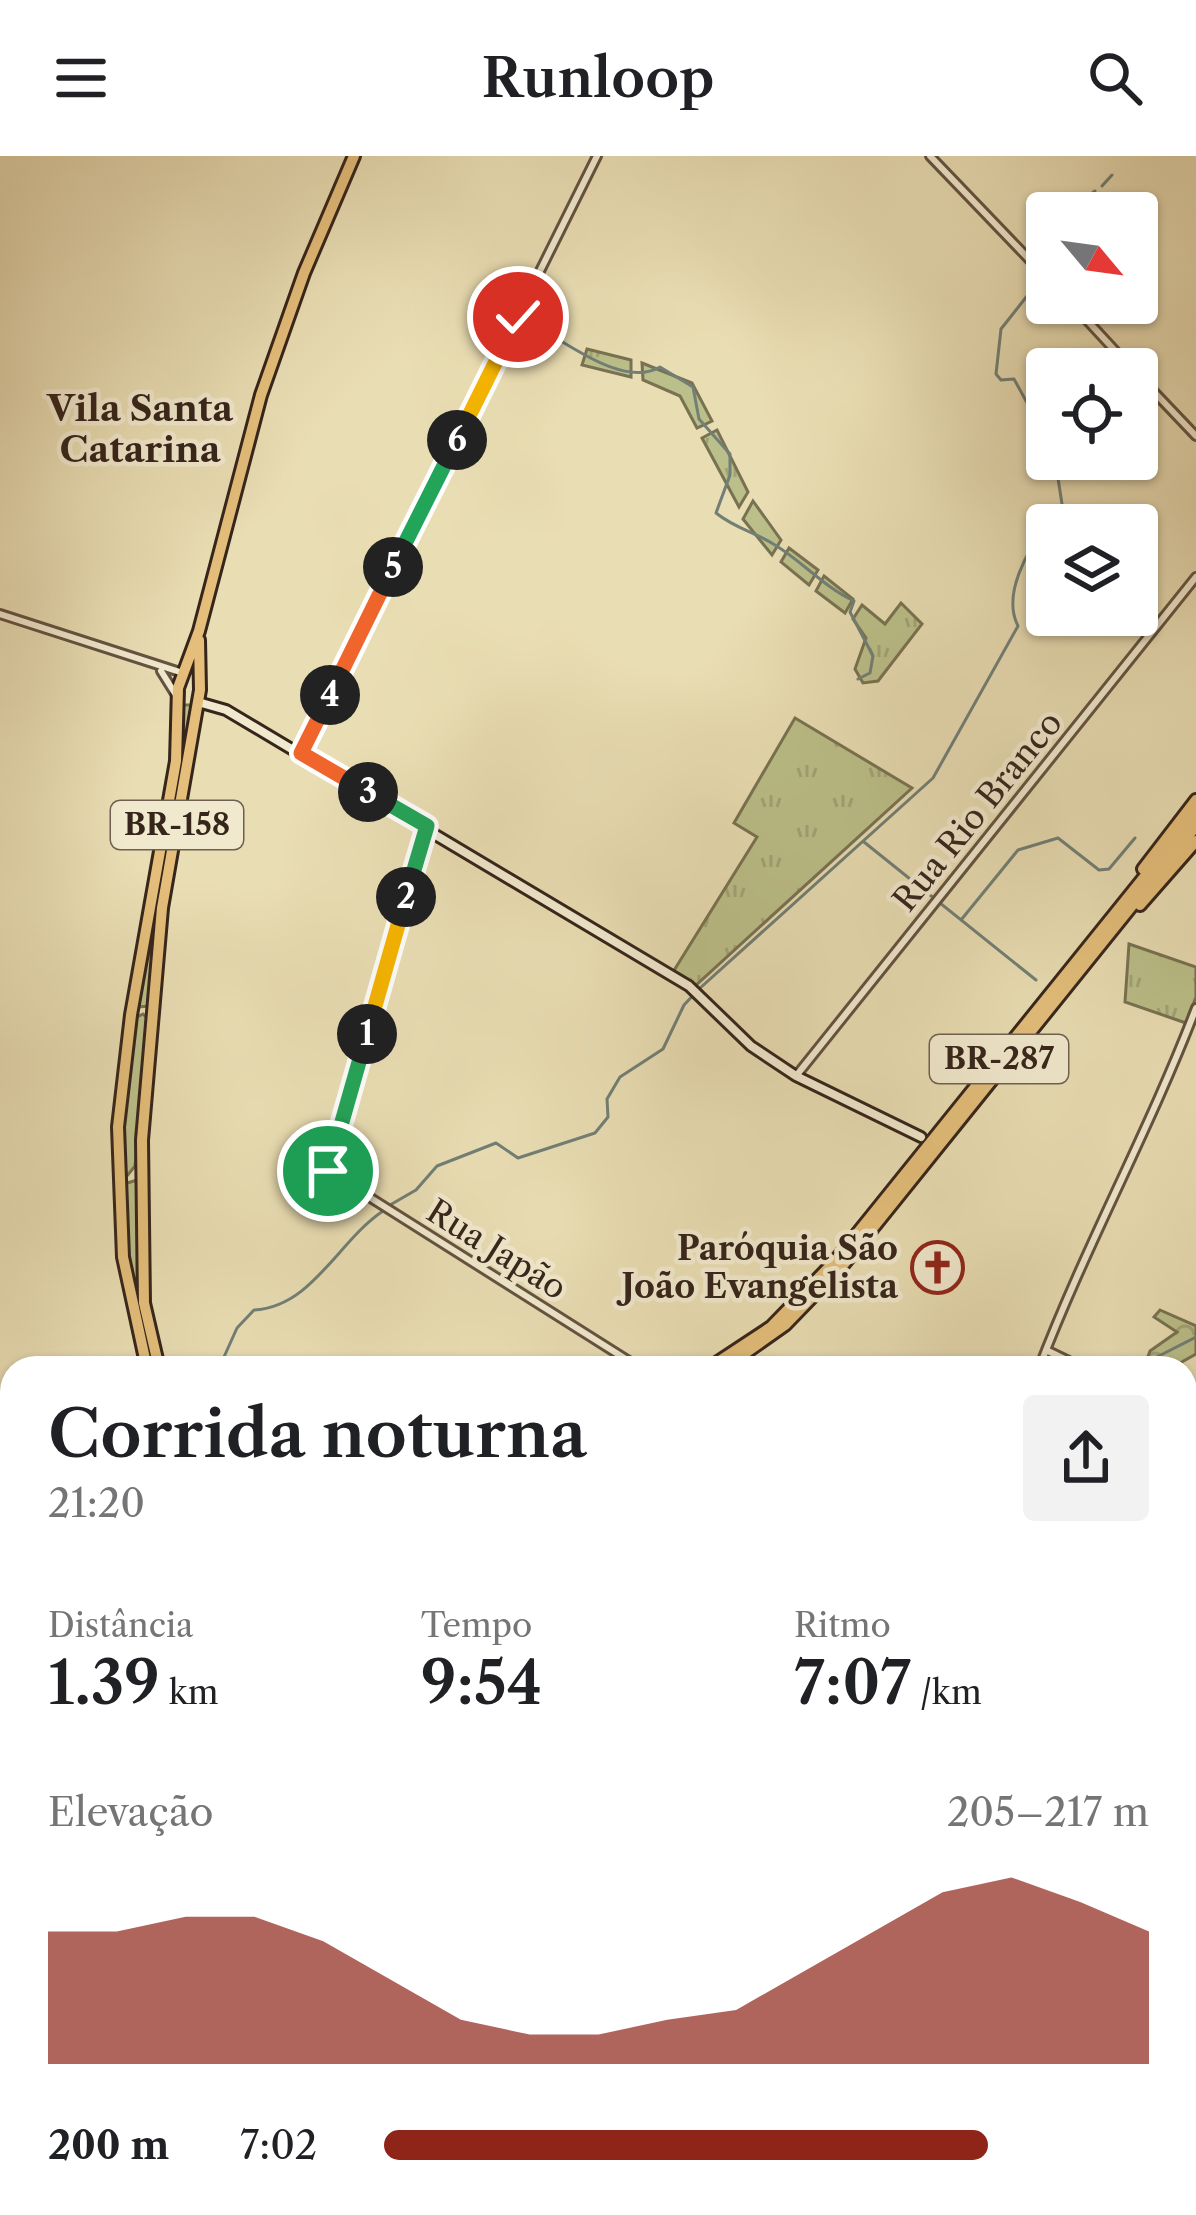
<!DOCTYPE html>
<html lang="pt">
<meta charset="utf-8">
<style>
:root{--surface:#fff;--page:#f2f2f2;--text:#202124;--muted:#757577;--accent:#8f2418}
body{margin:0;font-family:"Libre Caslon Text",serif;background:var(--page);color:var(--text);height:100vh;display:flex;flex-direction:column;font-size:45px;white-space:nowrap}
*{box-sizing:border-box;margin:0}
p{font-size:39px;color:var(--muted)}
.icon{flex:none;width:66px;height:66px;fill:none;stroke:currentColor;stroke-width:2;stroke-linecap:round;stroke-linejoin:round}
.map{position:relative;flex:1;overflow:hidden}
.side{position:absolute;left:0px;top:1200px;width:1197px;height:861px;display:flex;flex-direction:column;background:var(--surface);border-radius:36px 36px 0 0;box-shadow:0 3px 9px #0004}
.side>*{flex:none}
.needle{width:78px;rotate:119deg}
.tools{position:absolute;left:1026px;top:36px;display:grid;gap:24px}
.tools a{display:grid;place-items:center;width:132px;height:132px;border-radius:12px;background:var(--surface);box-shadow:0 3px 9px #0004;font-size:60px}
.pin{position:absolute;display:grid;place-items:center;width:102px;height:102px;color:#fff;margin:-51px;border:6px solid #fff;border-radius:50%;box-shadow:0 3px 12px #0007}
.km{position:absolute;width:60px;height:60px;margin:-30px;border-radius:50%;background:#222;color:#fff;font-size:33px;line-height:60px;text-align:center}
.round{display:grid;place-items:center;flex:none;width:126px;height:126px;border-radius:12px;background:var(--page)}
.summary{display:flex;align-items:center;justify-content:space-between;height:204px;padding:0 48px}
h1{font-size:66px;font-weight:600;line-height:90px}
.stats{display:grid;grid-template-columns:repeat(3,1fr);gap:18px;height:204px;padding:12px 48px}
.stats div{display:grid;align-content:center}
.stats b{font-size:60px;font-weight:600}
.stats small{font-size:33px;font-weight:400}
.stats p{font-size:33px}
.chart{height:336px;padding:24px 48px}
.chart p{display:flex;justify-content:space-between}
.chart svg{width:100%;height:216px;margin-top:12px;fill:var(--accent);opacity:.7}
ul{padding:0 48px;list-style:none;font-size:39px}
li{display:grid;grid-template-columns:192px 144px 1fr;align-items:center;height:90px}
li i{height:30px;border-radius:15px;background:var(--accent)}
header{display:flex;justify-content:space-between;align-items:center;height:156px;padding:0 48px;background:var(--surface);font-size:54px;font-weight:600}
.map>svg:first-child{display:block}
.grass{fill:#bbbf89;stroke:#787252;stroke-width:3}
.forest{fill:url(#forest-crowns);stroke:#787252;stroke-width:3}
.park{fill:url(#park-tufts);stroke:#787252;stroke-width:3}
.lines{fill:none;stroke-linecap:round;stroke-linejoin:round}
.stream{stroke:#717f76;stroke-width:3}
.tertiary-casing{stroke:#635341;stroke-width:12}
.secondary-casing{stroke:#36251b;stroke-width:14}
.trunk-casing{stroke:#36251b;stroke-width:16}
.tertiary{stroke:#f1e9ce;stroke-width:6}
.secondary{stroke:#f1e9ce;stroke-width:8}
.trunk{stroke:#e4be7a;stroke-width:10}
.split-1-casing{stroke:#fff;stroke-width:24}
.split-2-casing{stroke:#fff;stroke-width:24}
.split-3-casing{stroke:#fff;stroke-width:24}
.split-4-casing{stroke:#fff;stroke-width:24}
.split-5-casing{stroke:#fff;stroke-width:24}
.split-6-casing{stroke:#fff;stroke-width:24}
.split-7-casing{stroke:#fff;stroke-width:24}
.split-1{stroke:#22a559;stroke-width:15}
.split-2{stroke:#f5b400;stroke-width:15}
.split-3{stroke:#22a559;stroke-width:15}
.split-4{stroke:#f0652b;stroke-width:15}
.split-5{stroke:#f0652b;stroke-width:15}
.split-6{stroke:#22a559;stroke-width:15}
.split-7{stroke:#f5b400;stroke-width:15}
.labels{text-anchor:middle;stroke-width:9;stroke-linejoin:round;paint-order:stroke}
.shield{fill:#f1e9ce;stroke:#6e6051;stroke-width:3}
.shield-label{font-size:30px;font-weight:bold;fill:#36251b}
.street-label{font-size:33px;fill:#36251b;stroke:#f1e9ce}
.poi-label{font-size:33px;font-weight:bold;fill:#36251b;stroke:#f1e9ce;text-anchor:end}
.neighbourhood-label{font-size:36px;font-weight:bold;fill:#36251b;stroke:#f1e9ce}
</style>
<header><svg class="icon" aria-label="menu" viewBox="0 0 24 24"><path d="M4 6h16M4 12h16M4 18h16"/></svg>Runloop<svg class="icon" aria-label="search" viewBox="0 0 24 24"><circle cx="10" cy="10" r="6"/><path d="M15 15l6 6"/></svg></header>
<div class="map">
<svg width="1196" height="2059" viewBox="0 0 1196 2059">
<defs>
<pattern id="forest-crowns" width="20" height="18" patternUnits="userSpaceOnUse" patternTransform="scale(3)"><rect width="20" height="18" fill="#bbbf89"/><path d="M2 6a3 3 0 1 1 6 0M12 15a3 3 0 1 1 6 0" fill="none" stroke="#a1a476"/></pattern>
<pattern id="park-tufts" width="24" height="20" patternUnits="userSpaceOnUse" patternTransform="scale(3)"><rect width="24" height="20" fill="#bbbf89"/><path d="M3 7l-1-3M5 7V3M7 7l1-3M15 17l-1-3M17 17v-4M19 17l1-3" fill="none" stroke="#a1a476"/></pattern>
</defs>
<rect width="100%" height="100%" fill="#e9ddb3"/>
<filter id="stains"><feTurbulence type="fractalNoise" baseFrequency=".00167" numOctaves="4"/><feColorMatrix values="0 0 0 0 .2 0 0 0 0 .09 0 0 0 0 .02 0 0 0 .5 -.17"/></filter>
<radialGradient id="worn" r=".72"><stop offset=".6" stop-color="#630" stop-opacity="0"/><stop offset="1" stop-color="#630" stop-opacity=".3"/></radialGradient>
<path class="grass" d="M182,549H194L149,850L137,851Z
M143,858L150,865L135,1010L127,1020C111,974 130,909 137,861Z
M137,1024L156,1212H150C136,1152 118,1090 124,1028Z
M1196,1812V1880L1185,1858V1817Z"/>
<path class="forest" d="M1160,1154L1196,1170V1198L1171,1212H1144L1150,1195L1177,1176L1154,1161Z
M563,2049H635L650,2059L623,2054L630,2059H599L596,2051L570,2056Z"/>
<path class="park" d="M587,193L631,204V221L582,209Z
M642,207L692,227L712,265L697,272L680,240L643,224Z
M717,274L748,336L739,351L702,282Z
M753,345L781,384L772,399L743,363Z
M789,392L818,414L809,429L781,406Z
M824,420L853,443L845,457L816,435Z
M901,447L922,468L878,525L863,527L855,513L866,482L853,463L862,449L885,468Z
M795,562L912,632L695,830L673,816L757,681L734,667Z
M1129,788L1196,811V841L1186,867L1125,846Z"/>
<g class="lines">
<path class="stream" d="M1102,30L1112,19
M1066,57L1095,35
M1047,80L1035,100L1046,116L1001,173L996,218L1001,224L1014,223L1047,283
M556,182C584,199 629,229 660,211L693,231L699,263L730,298V319L716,357C736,373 755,376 775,389C803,406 824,431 854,445L850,456L873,500L870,517L858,523
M1049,368L1062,348L1055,303
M864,686L1036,824
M961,764L1018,694L1058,682L1099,714L1109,713L1135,682
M390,1049L416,1034L437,1010L496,987L518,1002L595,977L608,961L607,943L620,921L663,893L684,849L699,833L933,622L1018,470C1002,439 1027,394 1047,370
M219,1212L237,1172L254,1154C312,1151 338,1085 383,1055
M1148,1212L1147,1206L1196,1181
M0,1237L12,1239
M1188,1541L1196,1537
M1185,1684L1196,1685
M10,1951L12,1952
M101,2049L114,2059
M455,2049L470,2059
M619,2049L638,2059"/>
<defs>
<path id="tertiary" d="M930,0L1047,122
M1071,147L1132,213
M1137,218L1196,280
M0,458L183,517
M161,515L176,539
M301,597L597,0
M426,673L328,1015L640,1212
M796,920L1196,421
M1046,1194L1083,1212
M1039,1212C1086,1089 1149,975 1196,852
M1185,1317L1196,1334
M1185,1632L1196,1628
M741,2049L744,2059
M273,2059V2049
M342,2059L344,2049"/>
<path id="secondary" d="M198,546L226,554L689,830L751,890L796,920L921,981
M0,1933L12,1915
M0,1947L12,1929
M1092,2049L1106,2059
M1111,2049L1125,2059"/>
<path id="trunk" d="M1143,713L1196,644
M1140,749L1196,685
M147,1212L123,1101L118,971L131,859L176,605L178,532L199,475L261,239L304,117L354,0
M159,1212L144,1147L142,984L162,752L200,534L199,484
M709,1212L771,1171L836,1104L1196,657
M724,1212L785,1169L843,1109L1196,670
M0,1637L12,1628
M0,1652L12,1642"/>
</defs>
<use href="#tertiary" class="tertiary-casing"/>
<use href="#secondary" class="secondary-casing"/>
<use href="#trunk" class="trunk-casing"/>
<use href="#tertiary" class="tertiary"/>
<use href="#secondary" class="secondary"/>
<use href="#trunk" class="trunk"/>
</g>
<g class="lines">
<defs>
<path id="split-1" d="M328,1015L367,878"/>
<path id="split-2" d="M367,878L406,741"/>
<path id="split-3" d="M368,636L427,670L406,741"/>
<path id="split-4" d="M330,539L301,597L368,636"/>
<path id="split-5" d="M330,539L393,411"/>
<path id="split-6" d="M393,411L457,284"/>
<path id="split-7" d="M457,284L518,161"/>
</defs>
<use href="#split-1" class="split-1-casing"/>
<use href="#split-2" class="split-2-casing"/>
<use href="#split-3" class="split-3-casing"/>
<use href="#split-4" class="split-4-casing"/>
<use href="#split-5" class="split-5-casing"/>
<use href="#split-6" class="split-6-casing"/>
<use href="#split-7" class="split-7-casing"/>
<use href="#split-1" class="split-1"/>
<use href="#split-2" class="split-2"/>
<use href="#split-3" class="split-3"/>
<use href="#split-4" class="split-4"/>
<use href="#split-5" class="split-5"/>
<use href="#split-6" class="split-6"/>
<use href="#split-7" class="split-7"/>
</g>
<defs>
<symbol id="church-ring" viewBox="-11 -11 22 22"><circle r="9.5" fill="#f1e9ce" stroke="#8f2418" stroke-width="1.5"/><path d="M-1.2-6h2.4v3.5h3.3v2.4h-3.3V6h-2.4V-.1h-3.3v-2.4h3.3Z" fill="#8f2418"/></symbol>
</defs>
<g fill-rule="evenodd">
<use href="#church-ring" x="908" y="1082" width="59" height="59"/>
</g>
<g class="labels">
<g class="shield">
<rect x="111" y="645" width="132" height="48" rx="9"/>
<rect x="930" y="879" width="138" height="48" rx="9"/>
</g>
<g class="shield-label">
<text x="177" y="679">BR-158</text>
<text x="999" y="913">BR-287</text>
</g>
<g class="street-label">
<text transform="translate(977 655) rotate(-51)" y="12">Rua Rio Branco</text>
<text transform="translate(497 1093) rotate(32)" y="12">Rua Japão</text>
</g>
<g class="poi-label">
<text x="898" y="1104">Paróquia São<tspan x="898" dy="38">João Evangelista</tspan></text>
</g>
<g class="neighbourhood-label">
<text x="140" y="265">Vila Santa<tspan x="140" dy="41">Catarina</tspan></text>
</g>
</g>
<rect width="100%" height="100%" filter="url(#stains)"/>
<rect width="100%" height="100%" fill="url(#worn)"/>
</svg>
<div class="tools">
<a><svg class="needle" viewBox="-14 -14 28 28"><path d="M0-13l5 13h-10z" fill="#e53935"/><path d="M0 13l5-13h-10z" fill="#757577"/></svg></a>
<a><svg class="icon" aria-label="locate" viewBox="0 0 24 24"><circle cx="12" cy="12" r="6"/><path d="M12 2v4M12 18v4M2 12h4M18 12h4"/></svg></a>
<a><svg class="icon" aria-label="layers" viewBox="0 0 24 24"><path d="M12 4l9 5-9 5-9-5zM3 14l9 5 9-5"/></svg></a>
</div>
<div class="pin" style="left:328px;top:1015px;background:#1e9e55"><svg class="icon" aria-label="arrive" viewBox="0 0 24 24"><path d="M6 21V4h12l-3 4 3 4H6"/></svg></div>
<div class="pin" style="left:518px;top:161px;background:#d93025"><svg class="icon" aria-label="check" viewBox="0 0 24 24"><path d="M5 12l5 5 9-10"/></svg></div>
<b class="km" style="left:367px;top:878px">1</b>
<b class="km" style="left:406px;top:741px">2</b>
<b class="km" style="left:368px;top:636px">3</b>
<b class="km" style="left:330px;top:539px">4</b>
<b class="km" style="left:393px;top:411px">5</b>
<b class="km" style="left:457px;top:284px">6</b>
<section class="side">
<div class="summary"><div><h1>Corrida noturna</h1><p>21:20</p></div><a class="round"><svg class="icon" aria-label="share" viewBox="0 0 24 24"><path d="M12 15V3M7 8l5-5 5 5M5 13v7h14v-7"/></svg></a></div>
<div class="stats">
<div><p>Distância</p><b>1.39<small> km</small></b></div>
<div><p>Tempo</p><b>9:54</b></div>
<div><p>Ritmo</p><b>7:07<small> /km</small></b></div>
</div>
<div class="chart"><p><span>Elevação</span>205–217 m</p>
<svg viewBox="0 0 160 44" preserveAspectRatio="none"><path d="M0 44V17L10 17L20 14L30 14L40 19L50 27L60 35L70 38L80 38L90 35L100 33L110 25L120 17L130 9L140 6L150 11L160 17V44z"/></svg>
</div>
<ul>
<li><b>200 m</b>7:02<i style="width:79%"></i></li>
</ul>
</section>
</div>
